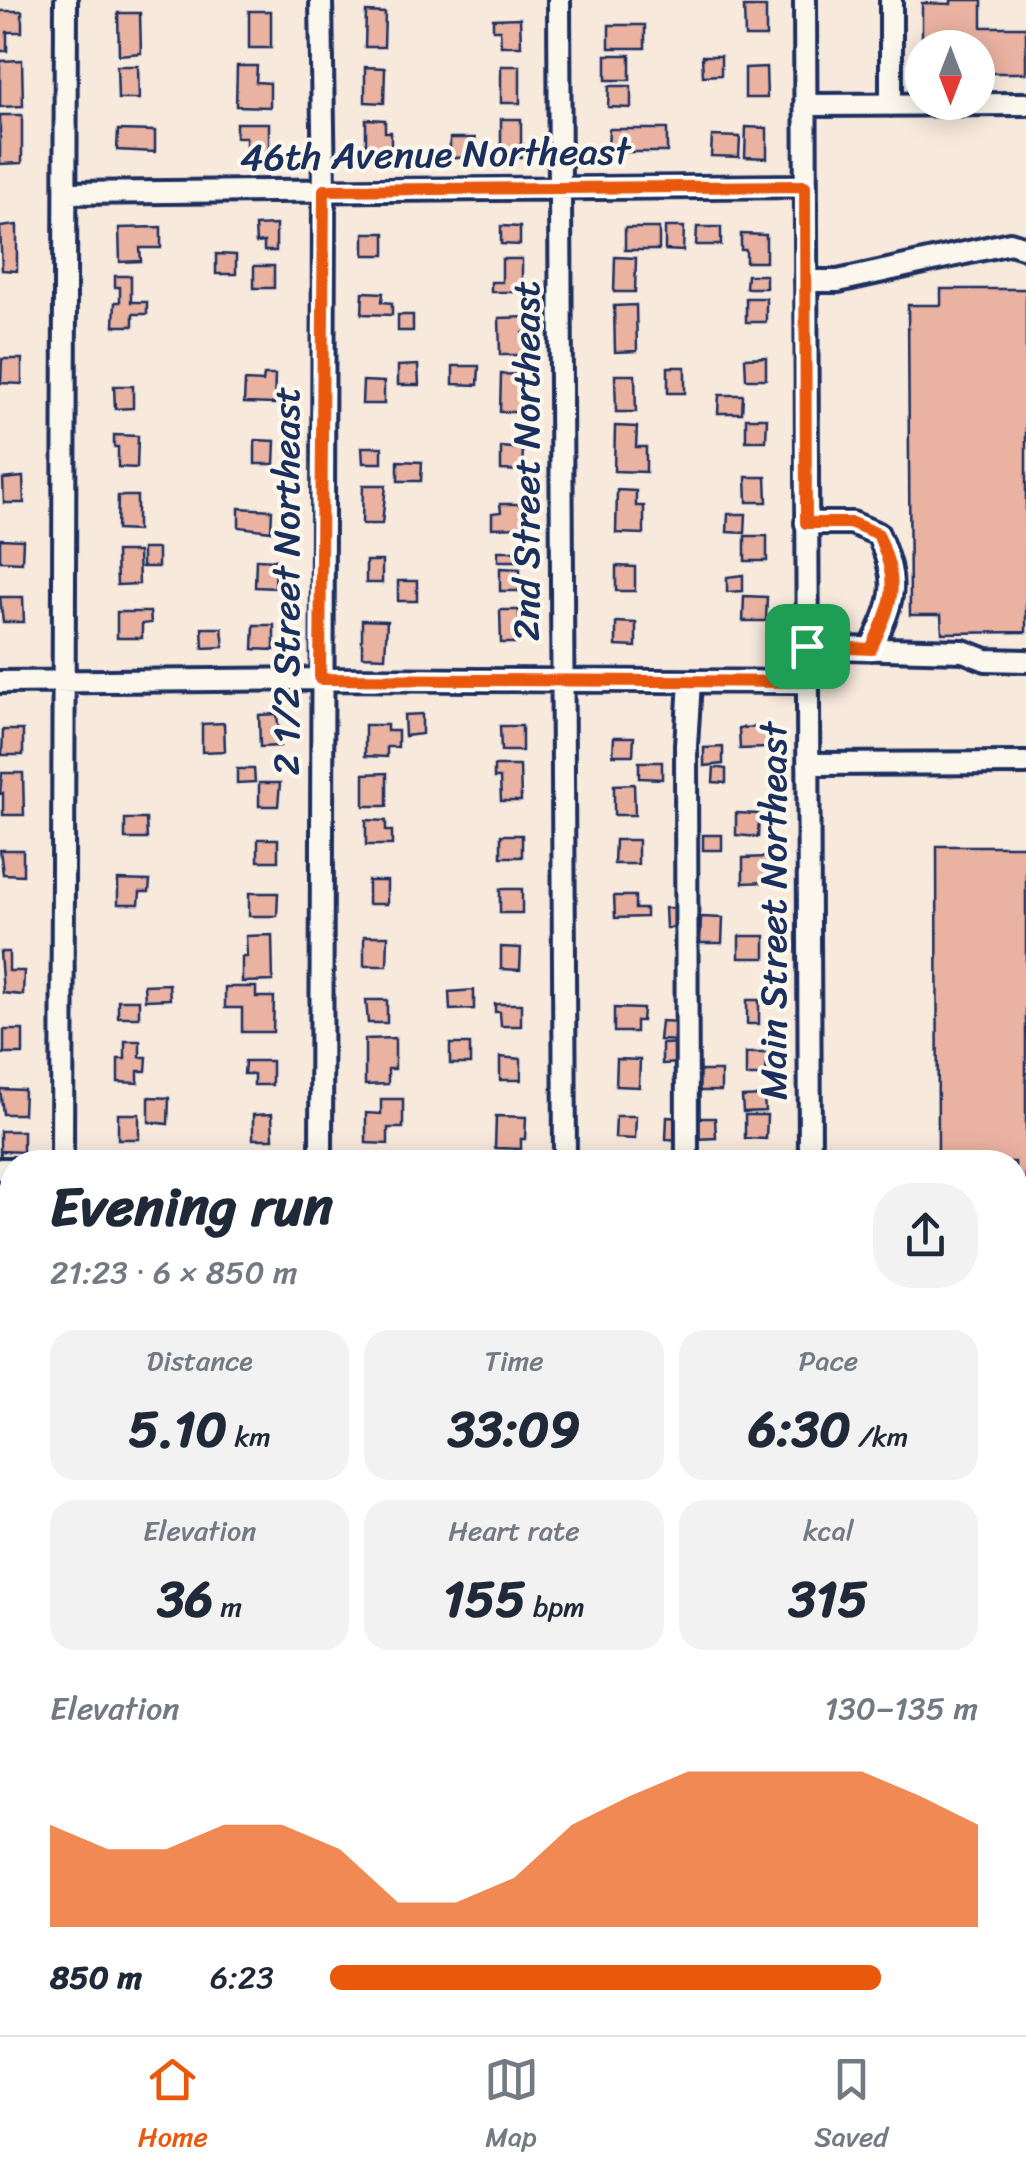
<!DOCTYPE html>
<meta charset="utf-8">
<style>
:root{--surface:#fff;--page:#f2f2f3;--text:#1f2937;--muted:#747a83;--line:#e0e1e3;--accent:#ea580c}
body{margin:0;font-family:Sriracha,sans-serif;background:var(--page);color:var(--text);height:100vh;display:flex;flex-direction:column;font-size:38px;white-space:nowrap}
*{box-sizing:border-box;margin:0}
p{font-size:32px;color:var(--muted)}
.icon{flex:none;width:55px;height:55px;fill:none;stroke:currentColor;stroke-width:2;stroke-linecap:round;stroke-linejoin:round}
.map{position:relative;flex:1;overflow:hidden}
.side{position:absolute;left:0px;top:1150px;width:1028px;height:885px;display:flex;flex-direction:column;background:var(--surface);border-radius:40px 40px 0 0;box-shadow:0 5px 25px #0003}
.side>*{flex:none}
.needle{width:65px;rotate:180deg}
.fabs{position:absolute;left:905px;top:30px;display:grid;gap:20px}
.fabs a{display:grid;place-items:center;width:90px;height:90px;border-radius:50%;background:var(--surface);box-shadow:0 5px 25px #0003;font-size:50px}
.pin{position:absolute;display:grid;place-items:center;width:85px;height:85px;color:#fff;margin:-42px;border-radius:20px;box-shadow:0 5px 15px #0006}
.round{display:grid;place-items:center;flex:none;width:105px;height:105px;border-radius:40px;background:var(--page)}
.head{display:flex;align-items:center;justify-content:space-between;height:170px;padding:0 50px}
h1{font-size:55px;font-weight:700;line-height:75px}
.metrics{display:grid;grid-template-columns:repeat(3,1fr);gap:15px;height:170px;padding:10px 50px}
.metrics div{display:grid;align-content:center;border-radius:25px;background:var(--page);text-align:center}
.metrics b{font-size:50px;font-weight:700}
.metrics small{font-size:28px;font-weight:400}
.metrics p{font-size:28px}
.chart{height:280px;padding:20px 50px}
.chart p{display:flex;justify-content:space-between}
.chart svg{width:100%;height:180px;margin-top:10px;fill:var(--accent);opacity:.7}
ul{padding:0 50px;list-style:none;font-size:32px}
li{display:grid;grid-template-columns:160px 120px 1fr;align-items:center;height:75px}
li i{height:25px;border-radius:12px;background:var(--accent)}
.dock{display:flex;justify-content:space-around;align-items:center;height:140px;border-top:2px solid var(--line);background:var(--surface);font-size:28px;color:var(--muted)}
.dock a{display:grid;justify-items:center;gap:5px}
.dock .selected{color:var(--accent)}
.map>svg:first-child{display:block}
.building{fill:#eab2a1;stroke:#1b2f5e;stroke-width:2.5}
.lines{fill:none;stroke-linecap:round;stroke-linejoin:round}
.minor-casing{stroke:#1b2f5e;stroke-width:28}
.minor{stroke:#fbf7ec;stroke-width:20}
.route-casing{stroke:#fff;stroke-width:20}
.route{stroke:#ea580c;stroke-width:12}
.labels{text-anchor:middle;stroke-width:8;stroke-linejoin:round;paint-order:stroke}
.street-label{font-size:38px;fill:#1b2f5e;stroke:#fbf7ec}
</style>
<div class="map">
<svg width="1026" height="2035" viewBox="0 0 1026 2035">
<rect width="100%" height="100%" fill="#f8e9dd"/>
<filter id="ink" filterUnits="userSpaceOnUse"><feTurbulence type="fractalNoise" baseFrequency=".01" numOctaves="2"/><feDisplacementMap in="SourceGraphic" scale="20" xChannelSelector="R" yChannelSelector="G"/><feConvolveMatrix kernelMatrix="1 2 1 2 8 2 1 2 1" color-interpolation-filters="sRGB"/></filter>
<g filter="url(#ink)">
<path class="building" d="M951,0H982V27H1026V73H978V48H922V87V3L951,4Z
M744,7H766V37H745Z
M0,11H22V32H7V51H0Z
M249,11H271V48H249Z
M366,12L385,13L384,47H365Z
M118,13H140L141,53L119,55Z
M520,18L521,46H501L500,30H493V19Z
M609,25H645V48H609Z
M606,55H630V80H606Z
M702,56H721V75L703,76Z
M22,60L23,106L0,107V61Z
M117,66H138L139,99H118Z
M237,66H257L256,82L270,83V107L236,106Z
M501,66H520V103H501Z
M365,67L385,68L384,103L365,102Z
M766,67L767,98H745V68Z
M609,86H631V108L608,107Z
M0,115H22V163L0,164Z
M366,119L385,120V132H391V146H385V156L366,155Z
M501,119H521V157H501Z
M236,123H269V157L246,158V137H236Z
M746,127L767,128V158L745,157Z
M609,129H667V152H608Z
M118,130L155,131V152L117,150Z
M712,136L740,137L739,157L711,156Z
M450,138H475L476,157L450,158Z
M17,225V271L2,270L0,227Z
M276,225V251H264V242L256,243L255,226Z
M501,226L520,227V245L501,244Z
M161,227V248H140L141,261L120,262L119,228Z
M665,227H684L683,251L665,250Z
M697,227H721V245H696Z
M625,228H659V250H625Z
M364,233H385V255H364Z
M741,234L766,235V262H746V250H741Z
M216,254L236,255V274H216Z
M615,257L636,258L635,292H614Z
M502,259H522V292H491V282H502Z
M254,266H274V288H254Z
M747,275H766V288H746Z
M115,276H131V302H147V314H133V326H114L115,302H120V287H115Z
M941,289H1026V632L942,633L941,615H910L908,305H941Z
M363,292L383,293L382,302L392,303V315L362,314Z
M746,298H766V322H746Z
M636,305L637,351L615,352L614,306Z
M398,315H413V331H398Z
M528,317V332L523,333L524,355H500L499,318Z
M766,357V379H746L745,358Z
M2,359H22V384L1,383Z
M418,365L419,385H398V366Z
M453,366H479L478,385L453,384Z
M668,367H685V393H668Z
M501,374L523,375V412H500Z
M264,375H275L274,404L244,403L245,381L263,382Z
M615,375H635L636,412H616Z
M363,381L384,382V404H362Z
M114,386H133V408L115,409Z
M719,395H743L742,413H718Z
M746,418H767L766,441H746Z
M615,426L637,427L636,447H646V472L614,471Z
M114,435L138,436L137,468L118,467V447H114Z
M255,440L275,441L274,464H255Z
M362,447H382V463H363Z
M501,447L523,449L522,471L501,470Z
M398,461L422,462L421,481H398Z
M23,477L24,503H4L3,479Z
M746,477H766L767,502H747Z
M363,485H386L382,524H362Z
M617,490L636,491V506H644V534L616,533Z
M118,496H137V531L117,530Z
M500,504H522V527L492,528V513L501,512Z
M239,508L272,510L271,531L239,527Z
M728,514H746L745,533L727,532Z
M745,536H767V561H745Z
M0,539L23,540L22,562L0,561Z
M142,549H158V567H142Z
M498,551H518V561H498Z
M116,552H138L139,584L117,585Z
M256,559L276,560L275,588L255,587Z
M366,561H382V583H366Z
M616,566L635,567V591H616Z
M500,568L520,569V591H500Z
M743,575V591L727,592V577Z
M398,581H417V601H398Z
M744,596L767,597L766,621H743Z
M0,597H23L24,622H3Z
M500,610H519L520,643H501Z
M117,612H150L151,623L142,624V638H117Z
M362,620L387,621L385,657L362,656Z
M616,622L636,623V647L616,646Z
M254,625H274V650L253,649Z
M202,628H222L224,647L203,648Z
M277,714L280,746L260,747L259,715Z
M422,714V734L405,736L404,715Z
M224,723L225,751L202,752V724Z
M365,725H387V731H398V747H387V757L365,756Z
M500,726H522V751H501Z
M767,727V748L740,749L739,728Z
M3,730H23V755H2Z
M614,737H634L633,755H613Z
M723,747V764L704,766V748Z
M639,762H662V779L639,778Z
M494,766H520L521,801H501L500,778H494Z
M714,767L726,769V783L713,782Z
M237,769H254L255,782L237,783Z
M2,773H23L24,815H3V793L0,794Z
M387,773V806H364V774Z
M259,783H280L278,806H259Z
M634,784L635,815H614V785Z
M736,813L759,814L758,837L736,835Z
M125,819H146L147,839H125Z
M366,820L386,821V831H392V845H366Z
M501,835H522V857H501Z
M703,835H722V850H703Z
M258,839H278V861H258Z
M615,840H638V864H614Z
M937,846H1026V1293H1015V1162H938Z
M0,850H23V875L3,874Z
M768,857V882L743,883V858Z
M118,880L150,881L149,892H140L139,904H118Z
M368,881H387V904H368Z
M500,889H522V913H500Z
M249,893H278L277,916H249Z
M614,896H635V909H646V917L615,918Z
M665,908H682L683,928H666Z
M701,917L723,918L722,943H700Z
M272,935L273,981L242,982V957H247L246,936Z
M364,936H388L387,966H364Z
M739,936H765V958H739Z
M501,947L521,948L520,970L501,969Z
M0,952H9V971H24L23,995L3,993Z
M169,984L170,999L145,1000L144,985Z
M225,987H256V997H274L273,1032H242V1008H225Z
M474,990V1009L450,1010L449,992Z
M118,1000H139V1017H118Z
M366,1000H387V1023H368Z
M747,1000H759V1024H747Z
M495,1004H521V1026H501L500,1012H495Z
M614,1008L643,1009L642,1021H636V1032H614Z
M661,1021L683,1022L682,1041L659,1040Z
M4,1030H23V1054H4Z
M395,1038V1069H388V1084L365,1085V1039Z
M125,1041H140V1057H147L146,1071H138V1083L118,1082V1059H125Z
M683,1043V1063L662,1064V1044Z
M450,1044H470V1064H450Z
M746,1053H767L766,1076H746Z
M500,1057L521,1059V1080H500Z
M617,1059L640,1060L639,1087L616,1086Z
M245,1061H272V1085H254V1074H244Z
M697,1071H721V1091H697Z
M0,1089L24,1090L23,1114H3Z
M764,1096L765,1111L743,1112L742,1097Z
M149,1097L169,1098L168,1124L149,1122Z
M381,1099H403V1128H388V1144L366,1143V1113L381,1114Z
M118,1114H139V1139H118Z
M272,1114L273,1139H253V1115Z
M745,1115H767L766,1139L745,1138Z
M496,1116L526,1117L525,1139H521V1149L495,1148Z
M616,1116H636L635,1139L615,1138Z
M667,1117L682,1118L681,1140L666,1139Z
M697,1118H715L716,1138L697,1139Z
M0,1131H23V1152L1,1151L0,1158Z
M12,1223V1246H3L4,1224Z
M4,1281H12V1306L4,1305Z
M4,1341L12,1342V1365H4Z
M4,1461H12V1485H4Z
M1015,1488H1026V2003H1015Z
M0,1520H12V1545H0Z
M0,1580H12V1604H4Z
M0,1612H12V1634H0Z
M0,1725H12V1753L0,1752Z
M0,1789L12,1790V1817L0,1816Z
M0,1847H12V1874H0Z
M0,1904H12V1931H0Z
M0,1962H12V1989H0Z
M118,2022H142L141,2035H118Z
M190,2022H216V2032H190Z
M335,2022H358V2032H335Z
M432,2022H454V2035H431Z
M253,2026V2035H230V2027Z
M0,2029H24V2035H0Z"/>
<g class="lines">
<defs>
<path id="minor" d="M559,0L565,1162
M805,0L810,1162
M891,0V105
M805,105L1026,104
M66,193L805,186
M806,281H838L1010,243L1026,248
M806,523H852L878,534C900,587 894,598 871,649
M807,647L963,651L986,660L1026,661
M0,682L320,679L807,682
M808,764L1026,763
M62,1162L66,0
M321,1162L324,190L321,0
M687,1162L686,745L690,682
M0,1169H12
M1015,1385L1026,1384
M1015,1464H1026
M0,1659H12
M0,1777H12
M0,1889H12
M0,2004H12
M62,2022V2035
M298,2035V2022
M809,2035V2022
M1024,2035H1026"/>
</defs>
<use href="#minor" class="minor-casing"/>
<use href="#minor" class="minor"/>
</g>
</g>
<g class="lines" filter="url(#ink)">
<defs>
<path id="route" d="M805,186L806,523H852L878,534C900,587 894,598 871,649L807,646V682L320,679L324,190Z"/>
</defs>
<use href="#route" class="route-casing"/>
<use href="#route" class="route"/>
</g>
<g class="labels">
<g class="street-label">
<text transform="translate(435 154) rotate(-1)" y="13">46th Avenue Northeast</text>
<text transform="translate(526 461) rotate(-90)" y="13">2nd Street Northeast</text>
<text transform="translate(286 581) rotate(-90)" y="13">2 1/2 Street Northeast</text>
<text transform="translate(773 911) rotate(-90)" y="13">Main Street Northeast</text>
</g>
</g>
</svg>
<div class="fabs">
<a><svg class="needle" viewBox="-14 -14 28 28"><path d="M0-13l5 13h-10z" fill="#e53935"/><path d="M0 13l5-13h-10z" fill="#747a83"/></svg></a>
</div>
<div class="pin" style="left:807px;top:646px;background:#1e9e55"><svg class="icon" aria-label="arrive" viewBox="0 0 24 24"><path d="M6 21V4h12l-3 4 3 4H6"/></svg></div>
<section class="side">
<div class="head"><div><h1>Evening run</h1><p>21:23 · 6 × 850 m</p></div><a class="round"><svg class="icon" aria-label="share" viewBox="0 0 24 24"><path d="M12 15V3M7 8l5-5 5 5M5 13v7h14v-7"/></svg></a></div>
<div class="metrics">
<div><p>Distance</p><b>5.10<small> km</small></b></div>
<div><p>Time</p><b>33:09</b></div>
<div><p>Pace</p><b>6:30<small> /km</small></b></div>
</div>
<div class="metrics">
<div><p>Elevation</p><b>36<small> m</small></b></div>
<div><p>Heart rate</p><b>155<small> bpm</small></b></div>
<div><p>kcal</p><b>315</b></div>
</div>
<div class="chart"><p><span>Elevation</span>130–135 m</p>
<svg viewBox="0 0 160 44" preserveAspectRatio="none"><path d="M0 44V19L10 25L20 25L30 19L40 19L50 25L60 38L70 38L80 32L90 19L100 12L110 6L120 6L130 6L140 6L150 12L160 19V44z"/></svg>
</div>
<ul>
<li><b>850 m</b>6:23<i style="width:85%"></i></li>
</ul>
</section>
</div>
<nav class="dock">
<a class="selected"><svg class="icon" aria-label="home" viewBox="0 0 24 24"><path d="M3 11l9-7 9 7M6 9v11h12V9"/></svg>Home</a>
<a><svg class="icon" aria-label="map" viewBox="0 0 24 24"><path d="M3 6l6-2 6 2 6-2v14l-6 2-6-2-6 2zM9 4v14M15 6v14"/></svg>Map</a>
<a><svg class="icon" aria-label="saved" viewBox="0 0 24 24"><path d="M7 4h10v16l-5-4-5 4z"/></svg>Saved</a>
</nav>
